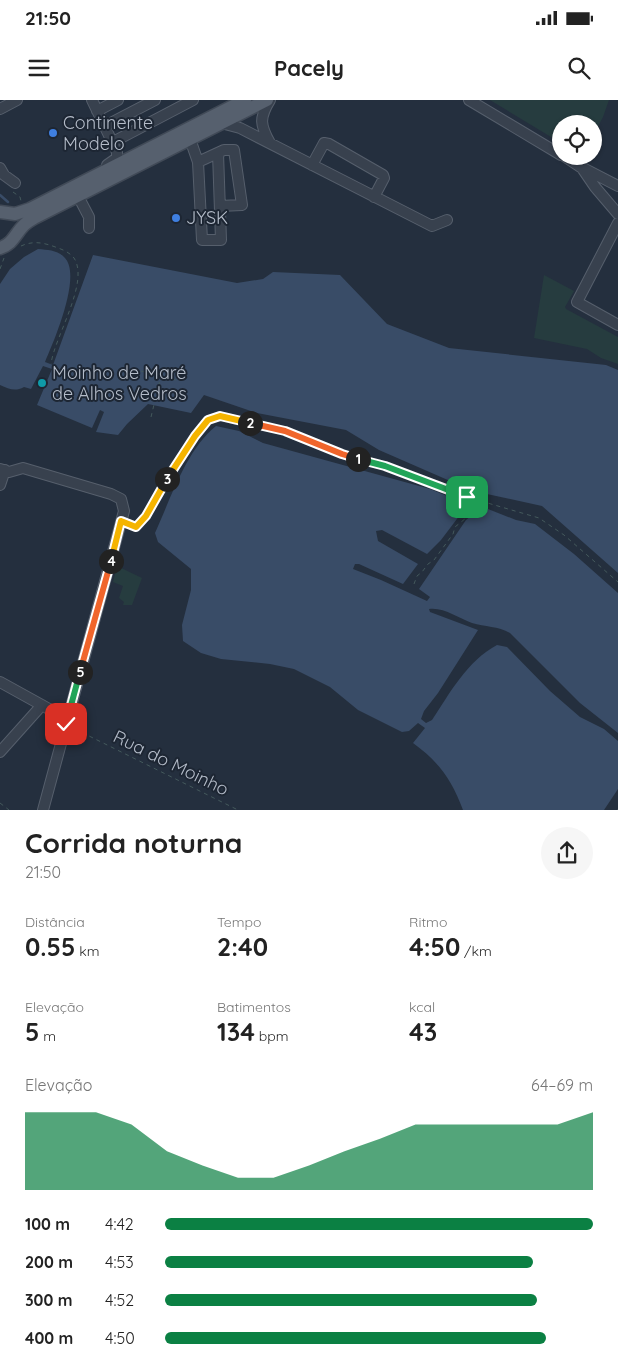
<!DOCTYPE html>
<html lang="pt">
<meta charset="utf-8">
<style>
:root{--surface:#fff;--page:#f6f6f6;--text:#222;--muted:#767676;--accent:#0b8043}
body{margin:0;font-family:Quicksand,sans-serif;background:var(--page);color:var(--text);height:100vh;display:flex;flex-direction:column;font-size:19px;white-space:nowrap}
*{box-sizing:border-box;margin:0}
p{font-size:16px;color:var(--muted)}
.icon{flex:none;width:28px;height:28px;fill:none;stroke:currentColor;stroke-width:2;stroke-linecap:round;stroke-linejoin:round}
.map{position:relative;height:710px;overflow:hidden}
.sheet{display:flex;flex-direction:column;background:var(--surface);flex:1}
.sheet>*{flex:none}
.fabs{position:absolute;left:552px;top:15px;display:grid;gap:10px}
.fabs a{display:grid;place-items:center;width:50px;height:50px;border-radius:50%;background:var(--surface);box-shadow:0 1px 4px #0004;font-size:25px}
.pin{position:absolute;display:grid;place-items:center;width:42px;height:42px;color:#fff;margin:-21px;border-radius:10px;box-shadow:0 2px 8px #0006}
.km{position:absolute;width:25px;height:25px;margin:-12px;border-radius:50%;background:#222;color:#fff;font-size:14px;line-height:25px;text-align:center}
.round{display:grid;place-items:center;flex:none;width:52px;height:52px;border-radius:26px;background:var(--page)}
.summary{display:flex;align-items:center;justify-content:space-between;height:85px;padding:0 25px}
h1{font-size:28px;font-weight:700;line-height:38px}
.stats{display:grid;grid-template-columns:repeat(3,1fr);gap:8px;height:85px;padding:5px 25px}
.stats div{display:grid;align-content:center}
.stats b{font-size:25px;font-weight:700}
.stats small{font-size:14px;font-weight:400}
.stats p{font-size:14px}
.chart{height:140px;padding:10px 25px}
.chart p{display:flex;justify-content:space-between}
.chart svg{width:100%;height:90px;margin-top:5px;fill:var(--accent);opacity:.7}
ul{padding:0 25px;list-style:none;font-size:16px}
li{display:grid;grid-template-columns:80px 60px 1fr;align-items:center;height:38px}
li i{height:12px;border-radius:6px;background:var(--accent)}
.status{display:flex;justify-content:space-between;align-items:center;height:35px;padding:0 25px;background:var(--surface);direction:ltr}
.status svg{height:14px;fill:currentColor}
header{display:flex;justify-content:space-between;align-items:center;height:65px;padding:0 25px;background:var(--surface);font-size:22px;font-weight:700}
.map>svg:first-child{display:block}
.green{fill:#263c3f}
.water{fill:#394c67}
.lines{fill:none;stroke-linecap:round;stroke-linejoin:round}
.stream{stroke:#394c67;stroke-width:2.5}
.minor-casing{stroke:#565f6c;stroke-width:12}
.major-casing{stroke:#414a57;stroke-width:15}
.path{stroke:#44595c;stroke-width:1;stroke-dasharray:4 4;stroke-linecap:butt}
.minor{stroke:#38414e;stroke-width:10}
.major{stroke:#56606e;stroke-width:12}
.split-1-casing{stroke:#fff;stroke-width:10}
.split-2-casing{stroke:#fff;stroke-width:10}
.split-3-casing{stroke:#fff;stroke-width:10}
.split-4-casing{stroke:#fff;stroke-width:10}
.split-5-casing{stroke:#fff;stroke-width:10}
.split-6-casing{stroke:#fff;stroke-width:10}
.split-1{stroke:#22a559;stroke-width:6}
.split-2{stroke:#f0652b;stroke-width:6}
.split-3{stroke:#f5b400;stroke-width:6}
.split-4{stroke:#f5b400;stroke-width:6}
.split-5{stroke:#f0652b;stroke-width:6}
.split-6{stroke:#22a559;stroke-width:6}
.shop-dot{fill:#3f7fe0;stroke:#1d2633;stroke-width:2}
.culture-dot{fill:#0f9aa8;stroke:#1d2633;stroke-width:2}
.labels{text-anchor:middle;stroke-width:4;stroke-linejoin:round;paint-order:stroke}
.poi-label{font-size:18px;fill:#b4bcc9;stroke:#1d2633;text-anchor:start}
.street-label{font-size:18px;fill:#b4bcc9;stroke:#1d2633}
</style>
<div class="status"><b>21:50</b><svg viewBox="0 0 49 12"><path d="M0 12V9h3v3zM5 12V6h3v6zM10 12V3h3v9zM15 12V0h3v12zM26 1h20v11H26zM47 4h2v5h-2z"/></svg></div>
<header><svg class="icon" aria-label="menu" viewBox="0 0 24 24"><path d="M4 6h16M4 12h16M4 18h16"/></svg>Pacely<svg class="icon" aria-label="search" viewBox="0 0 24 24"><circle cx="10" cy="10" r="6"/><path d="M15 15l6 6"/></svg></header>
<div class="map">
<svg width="618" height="710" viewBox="0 0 618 710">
<rect width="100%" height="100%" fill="#242f3e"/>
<path class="green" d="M490,0H609L603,17L594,34V24H561V43Z
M544,175L574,191L565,207L566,209L618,237V264L601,258L587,249L534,238Z
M117,466L142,478L132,505H123L124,502L119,498L123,486L113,482Z"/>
<path class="water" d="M38,149C48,150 57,150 64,157C83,174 54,241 45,262L53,265L93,155L237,183L263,179L273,172L340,175L387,224L449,248L606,265L618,270V473L542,406L473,391L379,350L346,330L257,313L204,295L191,313L148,304L127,324L118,335L96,332L104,312L100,310L92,328L37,305L52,269L43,266L31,289L24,287C15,292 9,289 0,285V184L10,169L24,157Z
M216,326L239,331L263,343L430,389L462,402L466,407L441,440L427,454L382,430L376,431L378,441L418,464L403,484L359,464H355L353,469L381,480L427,501L430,497L419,489L466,420L478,410L488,409L516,420L535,424L574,454L618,493V633L580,603L510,533C498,526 485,527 472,523C458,518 444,507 429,509L430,512L478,530L438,593L424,611L421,619L426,623L432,620C450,593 467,561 497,545L507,547L550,591L580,617L604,629L618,641V689L604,710H463C452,680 439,662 413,643L425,628L418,623L409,631L402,632L358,610L330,587L294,569L270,564L221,559L201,553L183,541L182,525L191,490V469L158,442L155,433C171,398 186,350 216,326Z"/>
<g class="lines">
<path class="stream" d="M0,95L8,102"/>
<defs>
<path id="minor" d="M92,0L117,52V58L107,65
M270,0C259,18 260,25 270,43
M469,0L561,55
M0,9L17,0
M97,11L118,0
M221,23L240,28L432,126L447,120
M105,26L155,0
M190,39L198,62L202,140H221L218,53
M113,42L193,0
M564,56L582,68L595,87L618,114
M198,62L224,50H234L242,105L220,106
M312,65L324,43L329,44L383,75L384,78L374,97
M0,68L4,75L15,83
M583,68L618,86
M78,96L89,117V128
M618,123L577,202L618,225
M0,369L9,372L23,368L111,394L121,399L124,411L43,710
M0,385L5,370
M0,582L67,619
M0,652L42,605"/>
<path id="major" d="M0,112L15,114L30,109L245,0
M0,148C13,144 15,134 24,125C27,122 31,120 34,118L267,0"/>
</defs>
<use href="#minor" class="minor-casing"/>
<use href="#major" class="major-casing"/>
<path class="path" d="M13,92L20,97L21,101
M21,146C34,140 45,143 58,148C64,150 70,153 74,158C90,182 54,238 51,264
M0,169L4,158
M141,271L180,281
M151,317L161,276
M129,424L136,427L146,416L195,336L208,320L220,317L285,331L342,354L385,367L467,397L539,418L564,435L618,482
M414,484L417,476L422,472L428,464L434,460L453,434L455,427L466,418L475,400
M75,629L238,710
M0,703L9,710
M618,710V709"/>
<use href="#minor" class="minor"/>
<use href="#major" class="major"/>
</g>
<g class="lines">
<defs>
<path id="split-1" d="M358,359L385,366L467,397"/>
<path id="split-2" d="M250,323L285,331L342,354L358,359"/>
<path id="split-3" d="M167,379L195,336L208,320L220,316L250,323"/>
<path id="split-4" d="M111,461L121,421L136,427L146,416L167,379"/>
<path id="split-5" d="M80,572L111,461"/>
<path id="split-6" d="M66,624L80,572"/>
</defs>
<use href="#split-1" class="split-1-casing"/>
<use href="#split-2" class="split-2-casing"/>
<use href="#split-3" class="split-3-casing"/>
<use href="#split-4" class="split-4-casing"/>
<use href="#split-5" class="split-5-casing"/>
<use href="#split-6" class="split-6-casing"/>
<use href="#split-1" class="split-1"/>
<use href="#split-2" class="split-2"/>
<use href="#split-3" class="split-3"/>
<use href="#split-4" class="split-4"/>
<use href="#split-5" class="split-5"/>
<use href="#split-6" class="split-6"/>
</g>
<g class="shop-dot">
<circle cx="53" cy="33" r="5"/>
<circle cx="176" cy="118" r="5"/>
</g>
<circle class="culture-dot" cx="42" cy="283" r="5"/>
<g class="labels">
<g class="poi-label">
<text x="63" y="29">Continente<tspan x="63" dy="21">Modelo</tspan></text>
<text x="186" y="124">JYSK</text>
<text x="52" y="279">Moinho de Maré<tspan x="52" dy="21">de Alhos Vedros</tspan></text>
</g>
<g class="street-label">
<text transform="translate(171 663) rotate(26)" y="6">Rua do Moinho</text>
</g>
</g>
</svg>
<div class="fabs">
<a><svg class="icon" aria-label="locate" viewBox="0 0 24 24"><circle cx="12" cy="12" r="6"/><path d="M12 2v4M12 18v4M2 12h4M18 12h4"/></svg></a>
</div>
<div class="pin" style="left:467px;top:397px;background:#1e9e55"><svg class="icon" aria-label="arrive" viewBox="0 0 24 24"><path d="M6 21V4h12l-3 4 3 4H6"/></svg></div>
<div class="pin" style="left:66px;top:624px;background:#d93025"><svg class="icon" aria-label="check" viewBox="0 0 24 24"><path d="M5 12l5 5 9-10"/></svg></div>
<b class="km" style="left:358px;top:359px">1</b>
<b class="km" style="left:250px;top:323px">2</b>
<b class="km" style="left:167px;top:379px">3</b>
<b class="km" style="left:111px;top:461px">4</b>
<b class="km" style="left:80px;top:572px">5</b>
</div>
<section class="sheet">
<div class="summary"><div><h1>Corrida noturna</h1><p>21:50</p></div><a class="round"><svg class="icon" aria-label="share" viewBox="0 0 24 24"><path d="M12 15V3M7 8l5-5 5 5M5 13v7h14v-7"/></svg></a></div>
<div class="stats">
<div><p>Distância</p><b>0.55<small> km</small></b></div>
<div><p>Tempo</p><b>2:40</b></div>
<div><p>Ritmo</p><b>4:50<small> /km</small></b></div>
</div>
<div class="stats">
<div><p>Elevação</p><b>5<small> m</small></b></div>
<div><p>Batimentos</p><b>134<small> bpm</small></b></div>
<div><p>kcal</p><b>43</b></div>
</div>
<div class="chart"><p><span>Elevação</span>64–69 m</p>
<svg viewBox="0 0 160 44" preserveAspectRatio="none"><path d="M0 44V6L10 6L20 6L30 12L40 25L50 32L60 38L70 38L80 32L90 25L100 19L110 12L120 12L130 12L140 12L150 12L160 6V44z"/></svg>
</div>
<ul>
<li><b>100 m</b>4:42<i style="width:100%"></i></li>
<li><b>200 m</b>4:53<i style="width:86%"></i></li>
<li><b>300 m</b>4:52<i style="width:87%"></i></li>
<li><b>400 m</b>4:50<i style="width:89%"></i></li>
</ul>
</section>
